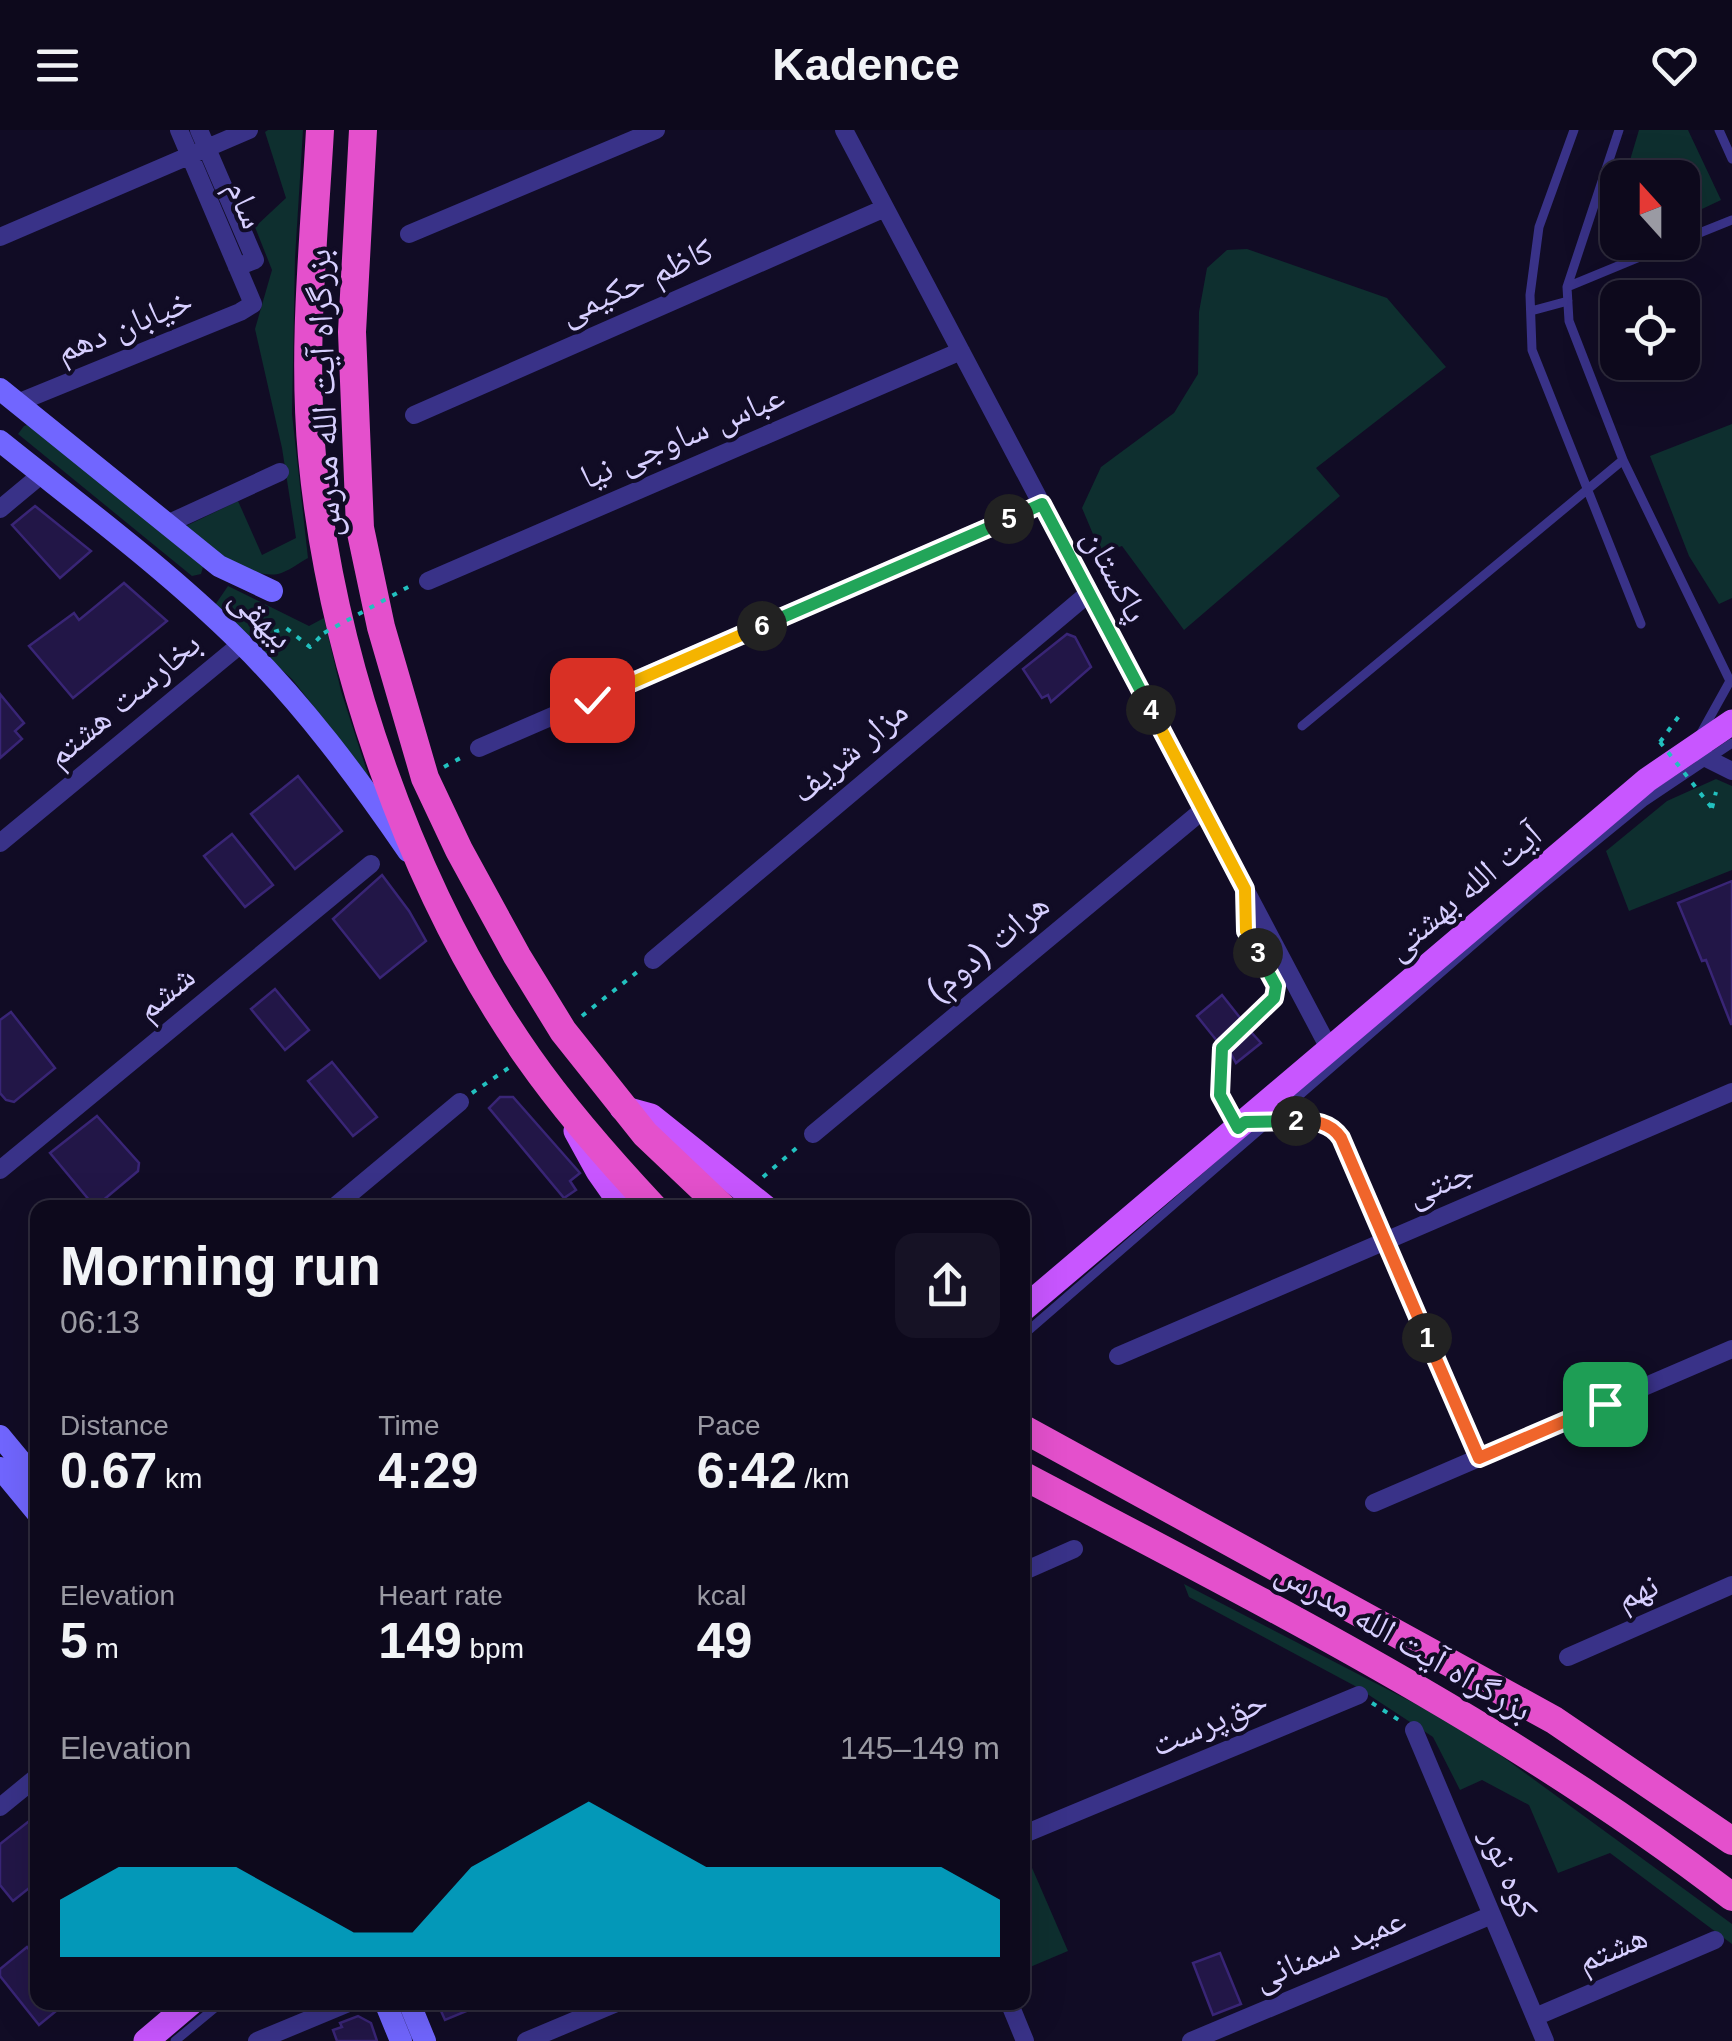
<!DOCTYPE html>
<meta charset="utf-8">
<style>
:root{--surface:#0d091c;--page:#161225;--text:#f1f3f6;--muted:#9a9aa3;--line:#2d2a3b;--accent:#00d5fa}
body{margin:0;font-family:Arial,"Noto Naskh Arabic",sans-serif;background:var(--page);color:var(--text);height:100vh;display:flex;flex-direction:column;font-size:38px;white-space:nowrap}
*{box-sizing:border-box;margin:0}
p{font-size:32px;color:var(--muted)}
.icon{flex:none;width:55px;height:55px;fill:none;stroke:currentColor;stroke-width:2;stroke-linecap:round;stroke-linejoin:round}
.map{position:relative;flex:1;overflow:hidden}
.drawer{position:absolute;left:30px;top:1070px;width:1000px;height:810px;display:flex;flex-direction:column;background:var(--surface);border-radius:20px;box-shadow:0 10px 40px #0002,0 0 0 2px var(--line)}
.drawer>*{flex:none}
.needle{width:65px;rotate:339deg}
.buttons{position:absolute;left:1600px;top:30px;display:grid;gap:20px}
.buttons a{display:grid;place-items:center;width:100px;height:100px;border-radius:20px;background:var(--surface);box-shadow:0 10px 40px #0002,0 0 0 2px var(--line);font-size:50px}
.pin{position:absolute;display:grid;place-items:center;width:85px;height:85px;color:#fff;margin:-42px;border-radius:20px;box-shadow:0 5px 15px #0006}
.km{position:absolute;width:50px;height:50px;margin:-25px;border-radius:50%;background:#222;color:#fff;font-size:28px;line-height:50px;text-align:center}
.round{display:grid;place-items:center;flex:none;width:105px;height:105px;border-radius:20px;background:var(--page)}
.overview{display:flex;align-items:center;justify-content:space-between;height:170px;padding:0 30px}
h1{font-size:55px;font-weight:700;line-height:75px}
.stats{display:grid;grid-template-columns:repeat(3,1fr);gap:15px;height:170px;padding:10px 30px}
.stats div{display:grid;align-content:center}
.stats b{font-size:50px;font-weight:700}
.stats small{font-size:28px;font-weight:400}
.stats p{font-size:28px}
.chart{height:280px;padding:20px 30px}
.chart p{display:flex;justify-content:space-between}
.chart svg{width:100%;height:180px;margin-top:10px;fill:var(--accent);opacity:.7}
header{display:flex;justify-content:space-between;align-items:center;height:130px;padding:0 30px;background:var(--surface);font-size:45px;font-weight:700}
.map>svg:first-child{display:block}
.green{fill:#0e2f2f}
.building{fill:#221647;stroke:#392576;stroke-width:2.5}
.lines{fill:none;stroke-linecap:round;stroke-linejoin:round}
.path{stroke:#22c1bf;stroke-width:4;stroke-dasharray:5 8;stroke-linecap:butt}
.service{stroke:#393288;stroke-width:9}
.minor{stroke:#393288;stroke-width:18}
.secondary{stroke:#7166ff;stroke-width:22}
.primary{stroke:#c856ff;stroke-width:25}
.trunk{stroke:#e450cc;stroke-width:28}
.path-bridge{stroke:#22c1bf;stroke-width:4;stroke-dasharray:5 8;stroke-linecap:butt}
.split-1-casing{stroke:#fff;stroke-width:20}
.split-2-casing{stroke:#fff;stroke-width:20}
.split-3-casing{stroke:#fff;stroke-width:20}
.split-4-casing{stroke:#fff;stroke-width:20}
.split-5-casing{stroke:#fff;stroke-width:20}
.split-6-casing{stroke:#fff;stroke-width:20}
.split-7-casing{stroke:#fff;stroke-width:20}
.split-1{stroke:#f0652b;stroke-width:12}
.split-2{stroke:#f0652b;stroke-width:12}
.split-3{stroke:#22a559;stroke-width:12}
.split-4{stroke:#f5b400;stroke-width:12}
.split-5{stroke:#22a559;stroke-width:12}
.split-6{stroke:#22a559;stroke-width:12}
.split-7{stroke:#f5b400;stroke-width:12}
.labels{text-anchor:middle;stroke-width:8;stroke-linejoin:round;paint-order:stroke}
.street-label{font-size:35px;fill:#d7cfff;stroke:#110c25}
</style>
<header><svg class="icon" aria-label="menu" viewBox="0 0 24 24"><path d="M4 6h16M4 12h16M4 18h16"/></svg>Kadence<svg class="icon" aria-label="heart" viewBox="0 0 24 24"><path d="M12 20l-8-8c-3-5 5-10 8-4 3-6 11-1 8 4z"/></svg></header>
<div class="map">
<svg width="1732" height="1911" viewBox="0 0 1732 1911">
<rect width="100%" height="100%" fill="#110c25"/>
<path class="green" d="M268,0H303L295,128L292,284L308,428C299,433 287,442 278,444C246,449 207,416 184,397L238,371L262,425L296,408L282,318L255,199L272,140L255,97L286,68L265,2Z
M1639,0H1688L1721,70L1683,88L1682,48L1625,47Z
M1247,119L1387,168L1446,237L1316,338L1340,366L1184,500L1122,416L1101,423L1082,378L1101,337L1174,283L1198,244L1199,182L1207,138L1227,120Z
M30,294L203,437L201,444L192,446L18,304L24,296Z
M1732,294V468L1719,474L1689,426L1650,326Z
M228,456L309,496L324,488L341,561L374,663L337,606L292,549L213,478Z
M1716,649L1732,656V740L1629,781L1606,721L1667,671Z
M1184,1454L1466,1600L1732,1794V1814L1610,1723L1558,1743L1529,1675L1482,1650L1460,1660L1433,1607L1355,1556L1189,1467Z
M1023,1717L1068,1821L1023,1840L1022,1717Z"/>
<path class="building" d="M35,376L91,421L60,448L12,395Z
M124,453L167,491L73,568L29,516L74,483L79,490Z
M1067,504L1075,507L1091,537L1051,572L1048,565L1042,568L1023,539Z
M0,564L24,593L15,601L22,609L0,628Z
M298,646L342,701L295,739L251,684Z
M232,704L273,755L245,777L204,726Z
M382,745L409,781L426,811L380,848L333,789Z
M1732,751V894H1731L1706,830L1702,831L1678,773Z
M275,859L309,900L285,920L251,879Z
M1222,865L1241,889L1217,911L1197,886Z
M11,882L55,938L14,972L6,970L0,963V890Z
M1251,902L1261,913L1236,933L1230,922Z
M332,932L377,987L353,1006L308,951Z
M500,967H513L580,1043L570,1051L576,1060L564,1068L489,978Z
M97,986L139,1033L138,1041L95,1077L50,1023Z
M38,1684V1751L13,1771L0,1755V1714Z
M27,1817L38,1830V1872H67L39,1895L0,1846V1839Z
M1220,1823L1241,1874L1213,1885L1193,1833Z
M437,1872H486V1873L445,1890Z
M358,1886L371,1893L377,1911H337L333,1900L342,1897L340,1893Z"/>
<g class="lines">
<path class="path" d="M262,506L286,498L310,517L320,507
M1660,612L1679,586
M444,637L466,625
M1712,678L1716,662
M582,886L641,839
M472,963L510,937
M763,1047L801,1014
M1372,1573L1402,1592"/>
<path class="service" d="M1574,0L1539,97L1530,165L1532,220L1641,494
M1619,0L1567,157L1569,191L1623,330
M1719,0L1732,29
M1682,110L1732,90
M1567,157L1676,112
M1531,181L1568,171
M1302,596L1623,330L1730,551
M1700,605L1730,551
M1236,996L1219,965L1222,918L1269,874C1288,851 1252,824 1246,800C1244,790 1246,777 1245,767
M1022,1206L1535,761L1644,672L1732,613
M175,1911L222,1872"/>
<path class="minor" d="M199,0L255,130L237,137
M844,0L1330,920
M409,104L656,0
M0,107L249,0
M17,273L240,182L253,174L179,0
M414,285L885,78
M0,379L42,344
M167,394L280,342
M428,451L961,221
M1693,617L1706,628L1732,641
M479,618L1042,374
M0,713L241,514
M653,830L1089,463
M1245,992C1275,991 1321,981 1341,1008L1479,1328
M813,1004L1203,680
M0,1040L371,734
M333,1078L460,972
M1118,1226L1732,962
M1374,1373L1732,1219
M1022,1442L1074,1419
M1568,1527L1732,1455
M37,1577H38
M1414,1600L1545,1911
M0,1677L38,1646
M1022,1705L1359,1565
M1009,1872L1025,1911
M1535,1887L1715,1810
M257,1911L351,1872
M526,1911L619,1872
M1191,1911L1492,1785"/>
<path class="secondary" d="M0,259L219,436L272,461
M0,311C81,376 166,439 240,512C303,574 358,648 408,721
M0,1306L38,1352
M0,1338L38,1384
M385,1872L401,1911
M409,1872L425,1911"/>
<path class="primary" d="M622,978L651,986L766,1078
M576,1001L598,1041L624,1078
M1022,1180L1647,650L1732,592
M146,1911L192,1872"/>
<path class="trunk" d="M320,0C314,108 302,218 312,326C331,528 411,760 528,927C565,980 609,1030 654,1078
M363,0L352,202L360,398L381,497L425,648L459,720L517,826L563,901L645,1004L723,1078
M1022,1298L1554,1590L1732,1711
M1022,1345C1266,1474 1513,1598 1732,1767"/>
<path class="path-bridge" d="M324,503L410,456
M1660,612L1712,678"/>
</g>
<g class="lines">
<defs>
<path id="split-1" d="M1427,1208L1479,1328L1605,1274"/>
<path id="split-2" d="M1296,991C1315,991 1330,992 1341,1008L1427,1208"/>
<path id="split-3" d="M1258,823L1276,856L1274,868L1222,918L1220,965L1238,998L1245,992L1296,991"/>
<path id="split-4" d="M1151,580L1245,759L1246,801L1258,823"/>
<path id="split-5" d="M1009,389L1042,374L1151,580"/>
<path id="split-6" d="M762,496L1009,389"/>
<path id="split-7" d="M592,570L762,496"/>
</defs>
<use href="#split-1" class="split-1-casing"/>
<use href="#split-2" class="split-2-casing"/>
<use href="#split-3" class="split-3-casing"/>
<use href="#split-4" class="split-4-casing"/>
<use href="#split-5" class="split-5-casing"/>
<use href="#split-6" class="split-6-casing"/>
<use href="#split-7" class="split-7-casing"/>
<use href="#split-1" class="split-1"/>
<use href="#split-2" class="split-2"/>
<use href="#split-3" class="split-3"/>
<use href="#split-4" class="split-4"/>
<use href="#split-5" class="split-5"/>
<use href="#split-6" class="split-6"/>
<use href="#split-7" class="split-7"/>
</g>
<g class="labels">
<g class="street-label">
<text transform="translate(246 74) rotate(67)" y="12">سام</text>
<text transform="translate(636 151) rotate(-24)" y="12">کاظم حکیمی</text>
<text transform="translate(124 195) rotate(-22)" y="12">خیابان دهم</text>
<text transform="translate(323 263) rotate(-92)" y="12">بزرگراه آیت الله مدرس</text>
<text transform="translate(682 306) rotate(-23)" y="12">عباس ساوجی نیا</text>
<text transform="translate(1116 445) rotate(62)" y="12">پاکستان</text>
<text transform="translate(262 487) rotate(45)" y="12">بیهقی</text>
<text transform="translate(123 569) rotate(-40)" y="12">بخارست هشتم</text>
<text transform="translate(849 621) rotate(-40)" y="12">مزار شریف</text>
<text transform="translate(1463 761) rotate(-40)" y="12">آیت الله بهشتی</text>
<text transform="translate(987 817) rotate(-40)" y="12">هرات (دوم)</text>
<text transform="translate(165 862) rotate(-40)" y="12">ششم</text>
<text transform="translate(1440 1052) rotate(-23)" y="12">جنتی</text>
<text transform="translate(1637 1461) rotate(-24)" y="12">نهم</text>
<text transform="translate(1404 1510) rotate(30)" y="12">بزرگراه آیت الله مدرس</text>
<text transform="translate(1209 1592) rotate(-23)" y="12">حق‌پرست</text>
<text transform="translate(1510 1743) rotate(67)" y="12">کوه نور</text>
<text transform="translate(1329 1818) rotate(-23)" y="12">عمید سمنانی</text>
<text transform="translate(1612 1818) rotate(-23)" y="12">هشتم</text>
</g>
</g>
</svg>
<div class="buttons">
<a><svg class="needle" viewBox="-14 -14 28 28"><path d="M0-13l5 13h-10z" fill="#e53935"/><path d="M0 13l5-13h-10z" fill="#9a9aa3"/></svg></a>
<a><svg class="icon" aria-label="locate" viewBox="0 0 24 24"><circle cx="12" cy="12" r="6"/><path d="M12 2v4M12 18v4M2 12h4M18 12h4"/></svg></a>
</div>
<div class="pin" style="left:1605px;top:1274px;background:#1e9e55"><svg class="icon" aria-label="arrive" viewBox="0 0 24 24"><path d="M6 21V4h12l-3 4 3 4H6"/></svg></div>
<div class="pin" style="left:592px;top:570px;background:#d93025"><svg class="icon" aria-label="check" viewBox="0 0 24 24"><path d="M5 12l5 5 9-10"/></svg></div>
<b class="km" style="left:1427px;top:1208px">1</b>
<b class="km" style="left:1296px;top:991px">2</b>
<b class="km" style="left:1258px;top:823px">3</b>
<b class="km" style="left:1151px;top:580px">4</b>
<b class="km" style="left:1009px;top:389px">5</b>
<b class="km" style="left:762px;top:496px">6</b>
<section class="drawer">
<div class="overview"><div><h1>Morning run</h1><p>06:13</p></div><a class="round"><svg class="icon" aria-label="share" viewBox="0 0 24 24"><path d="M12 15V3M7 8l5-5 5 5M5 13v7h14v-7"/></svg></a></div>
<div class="stats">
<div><p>Distance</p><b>0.67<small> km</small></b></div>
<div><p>Time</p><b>4:29</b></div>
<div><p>Pace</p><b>6:42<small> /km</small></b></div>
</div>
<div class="stats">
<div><p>Elevation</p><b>5<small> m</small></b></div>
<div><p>Heart rate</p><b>149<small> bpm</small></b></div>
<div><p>kcal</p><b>49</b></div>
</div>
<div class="chart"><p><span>Elevation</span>145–149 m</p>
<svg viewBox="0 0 160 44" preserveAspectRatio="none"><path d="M0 44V30L10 22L20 22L30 22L40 30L50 38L60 38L70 22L80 14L90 6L100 14L110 22L120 22L130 22L140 22L150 22L160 30V44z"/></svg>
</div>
</section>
</div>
